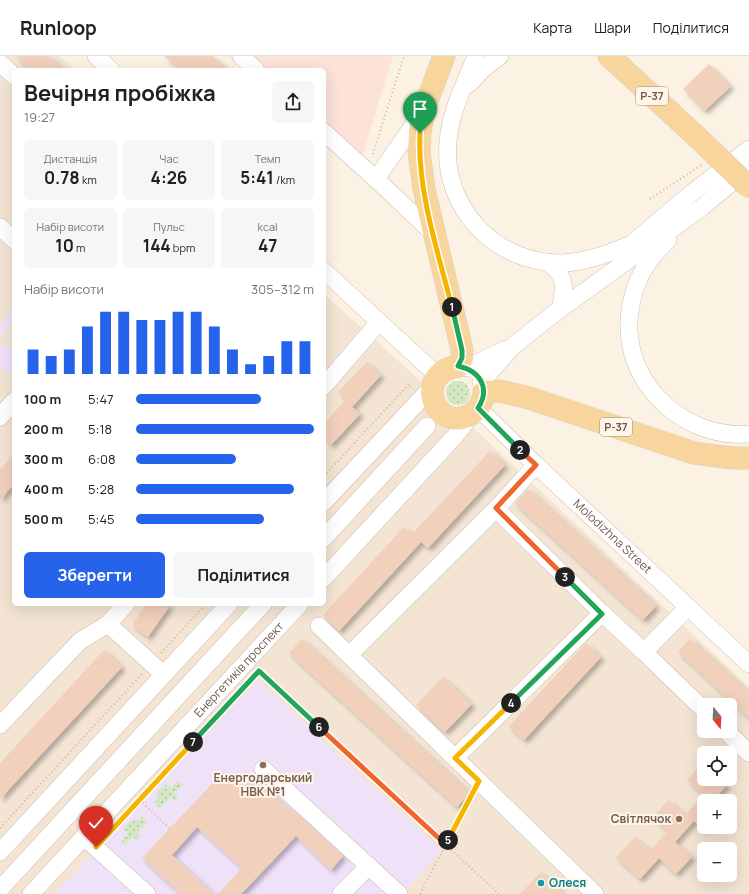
<!DOCTYPE html>
<html lang="uk">
<meta charset="utf-8">
<style>
:root{--surface:#fff;--page:#f6f6f6;--text:#202124;--muted:#757577;--line:#e0e0e0;--accent:#2563eb}
body{margin:0;font-family:Manrope,sans-serif;background:var(--page);color:var(--text);height:100vh;display:flex;flex-direction:column;font-size:15px;white-space:nowrap}
*{box-sizing:border-box;margin:0}
p{font-size:13px;color:var(--muted)}
.icon{flex:none;width:22px;height:22px;fill:none;stroke:currentColor;stroke-width:2;stroke-linecap:round;stroke-linejoin:round}
.map{position:relative;flex:1;overflow:hidden}
.drawer{position:absolute;left:12px;top:12px;width:314px;height:538px;display:flex;flex-direction:column;background:var(--surface);border-radius:6px;box-shadow:0 4px 16px #0002}
.drawer>*{flex:none}
.needle{width:26px;rotate:162deg}
.fabs{position:absolute;left:697px;top:642px;display:grid;gap:8px}
.fabs a{display:grid;place-items:center;width:40px;height:40px;border-radius:6px;background:var(--surface);box-shadow:0 4px 16px #0002;font-size:20px}
.pin{position:absolute;display:grid;place-items:center;width:34px;height:34px;color:#fff;margin:-41px -17px;border-radius:50% 50% 50% 0;rotate:-45deg;box-shadow:0 0 4px #0007}
.pin .icon{rotate:45deg}
.km{position:absolute;width:20px;height:20px;margin:-10px;border-radius:50%;background:#222;color:#fff;font-size:11px;line-height:20px;text-align:center}
.round{display:grid;place-items:center;flex:none;width:42px;height:42px;border-radius:6px;background:var(--page)}
.headline{display:flex;align-items:center;justify-content:space-between;height:68px;padding:0 12px}
h1{font-size:22px;font-weight:700;line-height:30px}
.stats{display:grid;grid-template-columns:repeat(3,1fr);gap:6px;height:68px;padding:4px 12px}
.stats div{display:grid;align-content:center;border-radius:6px;background:var(--page);text-align:center}
.stats b{font-size:17px;font-weight:700}
.stats small{font-size:11px;font-weight:400}
.stats p{font-size:11px}
.chart{height:112px;padding:8px 12px}
.chart p{display:flex;justify-content:space-between}
.chart svg{width:100%;height:72px;margin-top:4px;stroke:var(--accent);stroke-width:6}
.primary-button{display:flex;gap:8px;margin-top:auto;padding:8px 12px}
.primary-button a{flex:1;height:46px;border-radius:6px;background:var(--accent);color:#fff;font-size:16px;font-weight:700;line-height:46px;text-align:center}
.primary-button a+a{background:var(--page);color:var(--text)}
ul{padding:0 12px;list-style:none;font-size:13px}
li{display:grid;grid-template-columns:64px 48px 1fr;align-items:center;height:30px}
li i{height:10px;border-radius:5px;background:var(--accent)}
header{display:flex;align-items:center;gap:24px;box-sizing:border-box;height:56px;padding:0 20px;background:var(--surface);border-bottom:1px solid var(--line)}
header strong{font-size:19px}
nav{display:flex;gap:22px;margin-inline-start:auto;font-size:14px}
.map>svg:first-child{display:block}
.residential{fill:#f3e4d3;fill-rule:evenodd}
.commercial{fill:#fce2d8}
.education{fill:#efe1f8}
.grass{fill:url(#grass-dots)}
.building{fill:#f1d0bc;filter:url(#shadow)}
.lines{fill:none;stroke-linecap:round;stroke-linejoin:round}
.minor-casing{stroke:#cfbcae;stroke-width:18}
.major-casing{stroke:#d8d0cc;stroke-width:23}
.path{stroke:#d6b3a0;stroke-width:2;stroke-dasharray:1 3;stroke-linecap:butt}
.minor{stroke:#fff;stroke-width:17}
.major{stroke:#f9d59e;stroke-width:22}
.major-bridge-casing{stroke:#d8d0cc;stroke-width:23;stroke-linecap:butt}
.major-bridge{stroke:#f9d59e;stroke-width:22}
.split-1-casing{stroke:#fff;stroke-width:8}
.split-2-casing{stroke:#fff;stroke-width:8}
.split-3-casing{stroke:#fff;stroke-width:8}
.split-4-casing{stroke:#fff;stroke-width:8}
.split-5-casing{stroke:#fff;stroke-width:8}
.split-6-casing{stroke:#fff;stroke-width:8}
.split-7-casing{stroke:#fff;stroke-width:8}
.split-8-casing{stroke:#fff;stroke-width:8}
.split-1{stroke:#f5b400;stroke-width:5}
.split-2{stroke:#22a559;stroke-width:5}
.split-3{stroke:#f0652b;stroke-width:5}
.split-4{stroke:#22a559;stroke-width:5}
.split-5{stroke:#f5b400;stroke-width:5}
.split-6{stroke:#f0652b;stroke-width:5}
.split-7{stroke:#22a559;stroke-width:5}
.split-8{stroke:#f5b400;stroke-width:5}
.education-dot{fill:#8d6e63;stroke:#fff6ea;stroke-width:1.5}
.culture-dot{fill:#0f9aa8;stroke:#fff6ea;stroke-width:1.5}
.labels{text-anchor:middle;stroke-width:4;stroke-linejoin:round;paint-order:stroke}
.shield{fill:#fff6ea;stroke:#9e877a;stroke-width:1}
.shield-label{font-size:11px;font-weight:bold;fill:#74584a}
.street-label{font-size:12px;fill:#74584a;stroke:#fff6ea}
.education-label{font-size:12px;font-weight:bold;fill:#785e54;stroke:#fff6ea}
.culture-label{font-size:12px;font-weight:bold;fill:#0d838f;stroke:#fff6ea;text-anchor:start}
</style>
<header>
<strong>Runloop</strong>
<nav><a>Карта</a><a>Шари</a><a>Поділитися</a></nav>
</header>
<div class="map">
<svg width="749" height="838" viewBox="0 0 749 838">
<defs>
<pattern id="grass-dots" width="8" height="8" patternUnits="userSpaceOnUse"><rect width="8" height="8" fill="#d4e9c3"/><path d="M2 2h.1M6 6h.1" fill="none" stroke="#b1c0a0" stroke-width="1.8" stroke-linecap="round"/></pattern>
<filter id="shadow"><feDropShadow dx="3.5" dy="3.5" stdDeviation="2" flood-color="#0004"/></filter>
</defs>
<rect width="100%" height="100%" fill="#fcf2e4"/>
<path class="residential" d="M0,0H59L75,14H14V548H324V238L482,380L749,631V838H0ZM704,649H730V675H704ZM704,697H730V723H704ZM704,745H730V771H704ZM704,793H730V819H704Z"/>
<path class="commercial" d="M228,0H393L357,117L324,87V14H244Z"/>
<path class="education" d="M14,253V272L11,269L0,281V268Z
M0,288L3,290L5,288L14,296V313L9,318L0,310Z
M258,624L441,794L403,838H55Z"/>
<path class="grass" d="M446 337a12 12 0 1 1 24 0a12 12 0 1 1-24 0Z
M178,725L183,729L174,737L178,741L175,745L171,741L160,752L154,746L159,741L155,738L166,727L171,732Z
M142,760L148,766L137,777L141,781L137,785L133,781L125,789L121,785L128,777L123,772L134,762L137,765Z"/>
<path class="building" d="M16,0H48L63,14H31Z
M164,0H213L229,14H180Z
M709,8L731,30L704,55L683,33Z
M367,306L381,319L352,351L360,358L331,389L324,382V368L346,343L338,336Z
M490,395L505,409L428,492L421,486L339,575L323,559L404,471L412,478Z
M14,398V428L0,444V413Z
M528,433L656,550L643,564L515,447Z
M146,548H171L148,581L132,569Z
M302,583L470,737L457,751L289,597Z
M690,583L749,637V662L678,596Z
M586,587L601,601L524,684L509,670Z
M104,594L122,611L0,743V707Z
M443,621L472,648L445,676L416,649Z
M704,706V723H720L727,729L712,745H704V775L694,765L675,786L692,801L676,818L659,802L640,823L616,801L635,781L650,795L668,775L653,761L669,744L685,759L703,739L687,724Z
M223,716L242,733L254,721L293,757L295,756L343,800L331,814L296,780L241,838H218L242,812L197,771L172,799L214,838H181L142,802Z
M541,816L564,838H520Z"/>
<g class="lines">
<defs>
<g id="minor">
<path d="M96,0L111,14"/>
<path d="M241,0L256,14"/>
<path d="M476,0C465,28 450,56 448,86C442,152 496,208 562,207C586,206 607,198 629,189"/>
<path d="M0,7L14,20"/>
<path d="M469,28L484,12L500,0"/>
<path d="M324,76L379,126L434,178"/>
<path d="M376,123L423,55"/>
<path d="M0,171L14,184"/>
<path d="M668,184C663,189 658,194 653,200C637,219 628,248 629,274C631,335 689,383 749,378"/>
<path d="M622,196L693,136L749,93"/>
<path d="M548,206C567,221 565,231 560,253"/>
<path d="M324,215L438,320"/>
<path d="M467,312L506,293"/>
<path d="M481,326L513,290L560,253L701,152L749,112"/>
<path d="M324,330L379,266"/>
<path id="s1" d="M478,352L536,409L749,608"/>
<path d="M0,361L14,345"/>
<path d="M536,409L496,453L349,599L595,838"/>
<path d="M324,446L432,331"/>
<path d="M496,453L602,557L644,596L688,551"/>
<path d="M324,482L427,370"/>
<path d="M324,522L455,380L472,358"/>
<path d="M108,568L163,618"/>
<path d="M319,570L349,599"/>
<path d="M644,596L704,654"/>
<path d="M0,669L80,585L108,568L126,548"/>
<path d="M726,675L749,697"/>
<path d="M455,702L602,557"/>
<path d="M263,713L399,838"/>
<path d="M84,781L147,838"/>
<path d="M0,796L229,548"/>
<path d="M0,833L263,548"/>
<path id="s2" d="M31,838L300,548"/>
<path d="M341,838L369,810"/>
</g>
<path id="major" d="M444,0L423,56L420,77L419,96L424,133L462,294V302L459,310C413,316 433,375 468,360C478,355 483,346 484,336L500,335L529,342L694,397L732,402H749
M609,0L696,80"/>
</defs>
<use href="#minor" class="minor-casing"/>
<use href="#major" class="major-casing"/>
<path class="path" d="M373,98L404,0
M650,143L703,108
M324,420L409,328L411,333
M161,597L206,548
M258,614L499,838
M140,744L170,773
M118,767L250,625
M0,772L142,618
M420,838L472,738"/>
<use href="#minor" class="minor"/>
<use href="#major" class="major"/>
<defs>
<path id="major-bridge" d="M696,80L749,131"/>
</defs>
<use href="#major-bridge" class="major-bridge-casing"/>
<use href="#major-bridge" class="major-bridge"/>
</g>
<g class="lines">
<defs>
<path id="split-1" d="M420,77C417,134 438,196 452,251"/>
<path id="split-2" d="M452,251L462,294V302L458,310C480,315 491,332 478,352L520,394"/>
<path id="split-3" d="M520,394L536,409L496,452L565,521"/>
<path id="split-4" d="M511,647L602,558L565,521"/>
<path id="split-5" d="M448,784L479,725L455,702L511,647"/>
<path id="split-6" d="M319,671L445,788L448,784"/>
<path id="split-7" d="M193,686L259,615L319,671"/>
<path id="split-8" d="M96,791L193,686"/>
</defs>
<use href="#split-1" class="split-1-casing"/>
<use href="#split-2" class="split-2-casing"/>
<use href="#split-3" class="split-3-casing"/>
<use href="#split-4" class="split-4-casing"/>
<use href="#split-5" class="split-5-casing"/>
<use href="#split-6" class="split-6-casing"/>
<use href="#split-7" class="split-7-casing"/>
<use href="#split-8" class="split-8-casing"/>
<use href="#split-1" class="split-1"/>
<use href="#split-2" class="split-2"/>
<use href="#split-3" class="split-3"/>
<use href="#split-4" class="split-4"/>
<use href="#split-5" class="split-5"/>
<use href="#split-6" class="split-6"/>
<use href="#split-7" class="split-7"/>
<use href="#split-8" class="split-8"/>
</g>
<g class="education-dot">
<circle cx="263" cy="709" r="4"/>
<circle cx="679" cy="763" r="4"/>
</g>
<circle class="culture-dot" cx="541" cy="827" r="4"/>
<g class="labels">
<g class="shield">
<rect x="636" y="31" width="32" height="18" rx="3"/>
<rect x="600" y="362" width="32" height="18" rx="3"/>
</g>
<g class="shield-label">
<text x="652" y="44">Р-37</text>
<text x="616" y="375">Р-37</text>
</g>
<g class="street-label">
<text dy="4" stroke="none"><textPath href="#s1" startOffset="186">Molodizhna Street</textPath></text>
<text dy="4" stroke="none"><textPath href="#s2" startOffset="306">Енергетиків проспект</textPath></text>
</g>
<g class="education-label">
<text x="263" y="726">Енергодарський<tspan x="263" dy="14">НВК №1</tspan></text>
<text x="671" y="767" text-anchor="end">Світлячок</text>
</g>
<g class="culture-label">
<text x="549" y="831">Олеся</text>
</g>
</g>
</svg>
<div class="fabs">
<a><svg class="needle" viewBox="-14 -14 28 28"><path d="M0-13l5 13h-10z" fill="#e53935"/><path d="M0 13l5-13h-10z" fill="#757577"/></svg></a>
<a><svg class="icon" aria-label="locate" viewBox="0 0 24 24"><circle cx="12" cy="12" r="6"/><path d="M12 2v4M12 18v4M2 12h4M18 12h4"/></svg></a>
<a>+</a>
<a>−</a>
</div>
<div class="pin" style="left:420px;top:77px;background:#1e9e55"><svg class="icon" aria-label="arrive" viewBox="0 0 24 24"><path d="M6 21V4h12l-3 4 3 4H6"/></svg></div>
<div class="pin" style="left:96px;top:791px;background:#d93025"><svg class="icon" aria-label="check" viewBox="0 0 24 24"><path d="M5 12l5 5 9-10"/></svg></div>
<b class="km" style="left:452px;top:251px">1</b>
<b class="km" style="left:520px;top:394px">2</b>
<b class="km" style="left:565px;top:521px">3</b>
<b class="km" style="left:511px;top:647px">4</b>
<b class="km" style="left:448px;top:784px">5</b>
<b class="km" style="left:319px;top:671px">6</b>
<b class="km" style="left:193px;top:686px">7</b>
<section class="drawer">
<div class="headline"><div><h1>Вечірня пробіжка</h1><p>19:27</p></div><a class="round"><svg class="icon" aria-label="share" viewBox="0 0 24 24"><path d="M12 15V3M7 8l5-5 5 5M5 13v7h14v-7"/></svg></a></div>
<div class="stats">
<div><p>Дистанція</p><b>0.78<small> km</small></b></div>
<div><p>Час</p><b>4:26</b></div>
<div><p>Темп</p><b>5:41<small> /km</small></b></div>
</div>
<div class="stats">
<div><p>Набір висоти</p><b>10<small> m</small></b></div>
<div><p>Пульс</p><b>144<small> bpm</small></b></div>
<div><p>kcal</p><b>47</b></div>
</div>
<div class="chart"><p><span>Набір висоти</span>305–312 m</p>
<svg viewBox="0 0 160 44" preserveAspectRatio="none"><path d="M5 44V29M15 44V33M25 44V29M35 44V15M45 44V6M55 44V6M65 44V11M75 44V11M85 44V6M95 44V6M105 44V15M115 44V29M125 44V38M135 44V33M145 44V24M155 44V24"/></svg>
</div>
<ul>
<li><b>100 m</b>5:47<i style="width:70%"></i></li>
<li><b>200 m</b>5:18<i style="width:100%"></i></li>
<li><b>300 m</b>6:08<i style="width:56%"></i></li>
<li><b>400 m</b>5:28<i style="width:89%"></i></li>
<li><b>500 m</b>5:45<i style="width:72%"></i></li>
</ul>
<div class="primary-button"><a>Зберегти</a><a>Поділитися</a></div>
</section>
</div>
